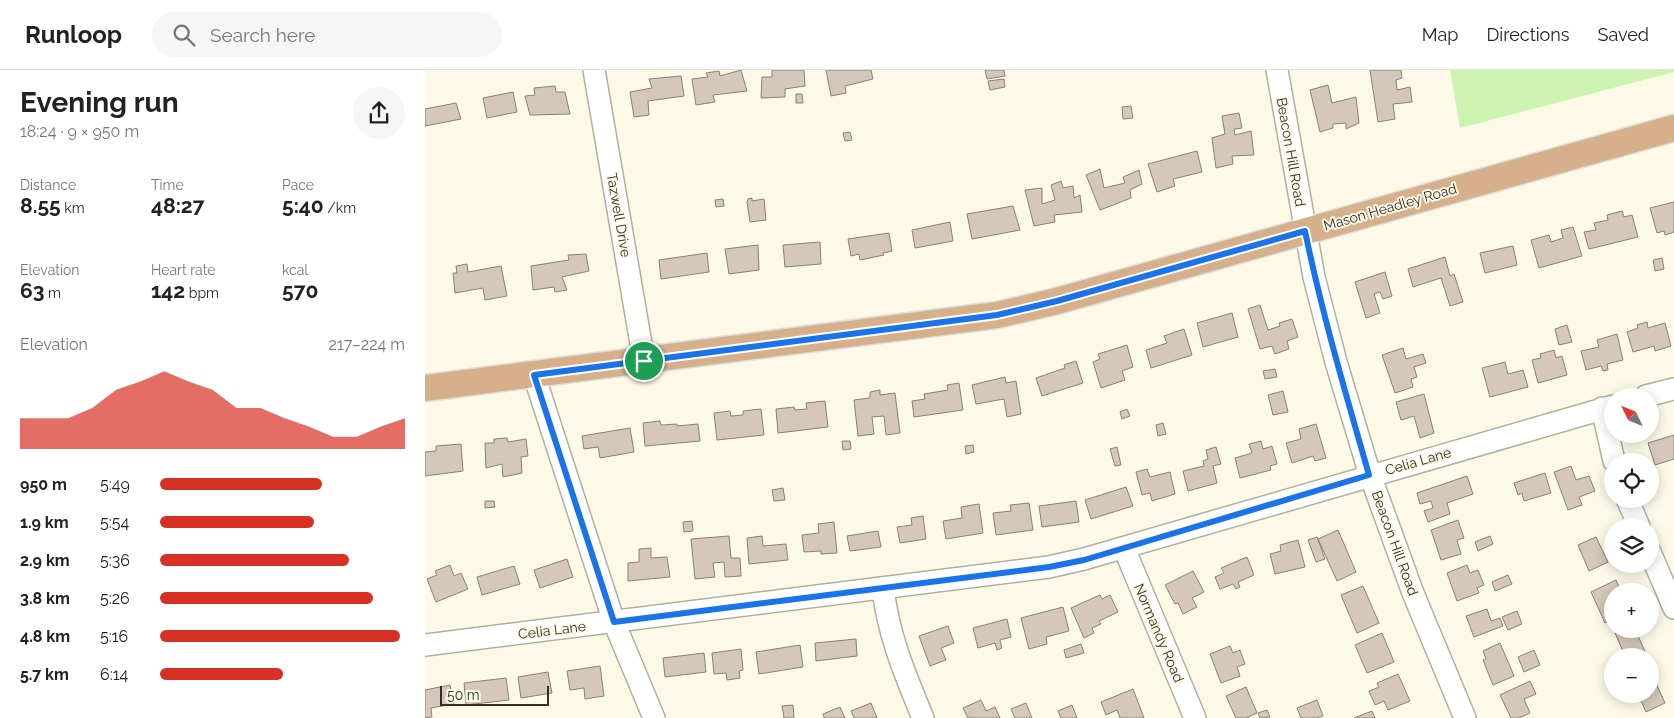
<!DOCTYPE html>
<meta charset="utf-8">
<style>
:root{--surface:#fff;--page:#f6f6f6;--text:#222;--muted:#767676;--line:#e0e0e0;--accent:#d93025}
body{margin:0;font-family:Raleway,sans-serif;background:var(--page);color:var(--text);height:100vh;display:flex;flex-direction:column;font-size:19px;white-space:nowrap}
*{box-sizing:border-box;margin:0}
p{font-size:16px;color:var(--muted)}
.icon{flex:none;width:28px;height:28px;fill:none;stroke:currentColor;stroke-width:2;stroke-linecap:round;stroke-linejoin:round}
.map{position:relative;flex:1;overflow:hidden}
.panel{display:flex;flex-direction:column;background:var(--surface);width:425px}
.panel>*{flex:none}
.needle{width:32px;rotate:313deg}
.fabs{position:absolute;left:1179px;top:318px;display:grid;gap:10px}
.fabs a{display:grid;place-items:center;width:55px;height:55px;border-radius:50%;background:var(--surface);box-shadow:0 2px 12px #0003;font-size:25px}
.scale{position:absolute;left:15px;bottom:12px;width:109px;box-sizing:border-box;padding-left:5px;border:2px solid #312f28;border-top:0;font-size:14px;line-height:18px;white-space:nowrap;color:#312f28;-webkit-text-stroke:4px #fdf9e7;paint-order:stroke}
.pin{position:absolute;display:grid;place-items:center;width:42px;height:42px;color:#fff;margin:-21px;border:2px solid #fff;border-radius:50%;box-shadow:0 1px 5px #0007}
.round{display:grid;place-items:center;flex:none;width:52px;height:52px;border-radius:26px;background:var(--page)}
.summary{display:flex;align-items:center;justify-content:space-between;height:85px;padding:0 20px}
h1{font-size:28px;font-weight:700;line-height:38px}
.stats{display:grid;grid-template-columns:repeat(3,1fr);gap:8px;height:85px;padding:5px 20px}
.stats div{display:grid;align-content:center}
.stats b{font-size:21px;font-weight:700}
.stats small{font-size:14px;font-weight:400}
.stats p{font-size:14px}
.chart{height:140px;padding:10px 20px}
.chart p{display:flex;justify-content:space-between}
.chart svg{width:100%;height:90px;margin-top:5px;fill:var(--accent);opacity:.7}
ul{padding:0 20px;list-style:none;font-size:16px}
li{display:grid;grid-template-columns:80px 60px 1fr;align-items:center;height:38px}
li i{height:12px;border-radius:6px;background:var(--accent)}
header{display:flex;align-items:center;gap:30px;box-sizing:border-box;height:70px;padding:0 25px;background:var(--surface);border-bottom:1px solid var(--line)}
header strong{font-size:24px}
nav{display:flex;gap:28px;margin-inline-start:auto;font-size:18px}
.search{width:350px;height:45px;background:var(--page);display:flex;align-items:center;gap:12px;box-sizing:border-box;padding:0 18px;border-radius:28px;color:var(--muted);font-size:19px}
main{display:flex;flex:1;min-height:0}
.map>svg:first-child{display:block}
.green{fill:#ccf3af}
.building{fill:#d5c7b9;stroke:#8c8073}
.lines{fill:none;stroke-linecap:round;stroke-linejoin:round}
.minor-casing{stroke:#b3af9e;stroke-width:24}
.major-casing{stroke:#dededd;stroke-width:29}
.minor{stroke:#fff;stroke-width:21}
.major{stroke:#d6b08a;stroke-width:26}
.route-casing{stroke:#fff;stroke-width:10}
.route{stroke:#1a73e8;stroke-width:6}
.labels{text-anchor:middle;stroke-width:4;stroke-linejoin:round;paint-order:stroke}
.street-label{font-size:14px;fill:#312f28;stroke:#fdf9e7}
</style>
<header>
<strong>Runloop</strong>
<div class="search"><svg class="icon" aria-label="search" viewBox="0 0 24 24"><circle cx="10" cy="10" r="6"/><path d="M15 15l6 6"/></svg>Search here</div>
<nav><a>Map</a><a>Directions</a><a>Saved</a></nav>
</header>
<main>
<section class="panel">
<div class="summary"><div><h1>Evening run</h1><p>18:24 · 9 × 950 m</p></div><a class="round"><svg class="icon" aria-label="share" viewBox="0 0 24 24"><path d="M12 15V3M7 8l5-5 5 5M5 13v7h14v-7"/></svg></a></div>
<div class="stats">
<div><p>Distance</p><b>8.55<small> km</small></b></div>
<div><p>Time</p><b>48:27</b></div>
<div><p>Pace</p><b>5:40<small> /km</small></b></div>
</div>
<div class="stats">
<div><p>Elevation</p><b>63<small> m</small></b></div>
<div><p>Heart rate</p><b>142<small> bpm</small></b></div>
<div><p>kcal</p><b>570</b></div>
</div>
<div class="chart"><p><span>Elevation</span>217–224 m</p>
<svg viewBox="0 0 160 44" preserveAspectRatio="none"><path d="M0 44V29L10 29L20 29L30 24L40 15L50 11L60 6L70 11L80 15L90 24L100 24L110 29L120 33L130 38L140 38L150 33L160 29V44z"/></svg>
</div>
<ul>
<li><b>950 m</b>5:49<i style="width:66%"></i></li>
<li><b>1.9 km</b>5:54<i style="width:63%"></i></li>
<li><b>2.9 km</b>5:36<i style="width:77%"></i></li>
<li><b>3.8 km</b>5:26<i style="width:87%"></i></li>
<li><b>4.8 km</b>5:16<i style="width:98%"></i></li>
<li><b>5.7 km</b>6:14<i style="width:50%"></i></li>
</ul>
</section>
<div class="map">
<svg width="1249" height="648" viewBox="0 0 1249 648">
<rect width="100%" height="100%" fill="#fdf9e7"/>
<path class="green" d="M1025,0H1249V2L1035,58Z"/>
<path class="building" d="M316,0L322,21L288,25L290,32L271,35L267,9L283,7L281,3L294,1L295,6Z
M347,0H379L380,16L360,19V27L336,28L337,7H347Z
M401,0H446L448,9L420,16L421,23L406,26Z
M560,0H579L580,6L562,9Z
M945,0H976L977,8L971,10L972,20L985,17L987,32L968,34L970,49L953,52Z
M256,6L259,26L223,31L224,45L209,47L205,22L227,18L224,9Z
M579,9L580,17L565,20L563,11Z
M903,15L907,33L931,27L934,53L921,59V53L908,54V58L895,62L885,20Z
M130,16L131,22H140L145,44L105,45L100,26L110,25L109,18Z
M88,22L92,42L62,48L58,28Z
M371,24H377L378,33H371Z
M31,33L36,49L0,56V39Z
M706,36L708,48L698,49L697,37Z
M814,43L817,58L809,59L810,65L826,61L829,85L807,86L808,94L791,98L787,68L800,64L797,46Z
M425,62L427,70L420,71L418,63Z
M772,81L777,102L748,109L750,116L732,122L723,94Z
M675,99L679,118L700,113L698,107L714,100L717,114L705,120L706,128L675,140L661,105Z
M636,111L638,118L648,116L649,128L655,125L657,142L629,145L630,152L609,156L600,120L617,118V134L630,130L626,115Z
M327,128V131L339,129L341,150L325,152L322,132L323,129Z
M298,129L299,136L291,137L290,130Z
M1249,132V162L1240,165L1239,161L1232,163L1225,138Z
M588,136L595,160L547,169L542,144Z
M1197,141L1199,147L1207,145L1213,167L1164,179L1159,162L1171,160L1169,153L1183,150L1182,145Z
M525,152L528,171L490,178L487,160Z
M1148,157L1157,186L1114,198L1106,170L1124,165L1126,172L1138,168L1136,160Z
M464,163L467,181L458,183L459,185L435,190L434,184L426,186L423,169Z
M395,172L396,194L360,197L358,175Z
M333,175L334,200L304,204L300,179Z
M1088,176L1092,195L1060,203L1055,183Z
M282,183L284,202L236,209L234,190Z
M161,184L164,201L137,207L142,220L130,222L129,217L108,220L106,196L144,190L143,185Z
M1020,187L1025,206L1029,204L1038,232L1025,236L1016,208L988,217L983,199Z
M1237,188L1239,199L1230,201L1228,190Z
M42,194L43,202L76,196L82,226L60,230L58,218L30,223L28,203H32L31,196Z
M960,202L967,226L958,229L955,222L949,224L955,243L941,248L930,212Z
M835,235L843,260L855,256L854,253L867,249L873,267L862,271L864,279L850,284L847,276L835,279L823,239Z
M807,243L813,267L778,277L772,253Z
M1222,252L1223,258L1240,253L1246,276L1230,281L1229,276L1208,282L1202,262L1213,258L1212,255Z
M1142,255L1147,272L1134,275L1130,259Z
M759,259L767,285L726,298L721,280L742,273L739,266Z
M1192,264L1198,290L1182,294L1183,300L1178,301L1176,296L1161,300L1156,281L1174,277L1172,270Z
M702,275L708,297L697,301L700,310L676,318L668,292L675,289L673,284Z
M978,278L981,289L998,284L1001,293L989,297L992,307L986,309L988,317L970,323L957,285Z
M1129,280L1131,288L1137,286L1142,305L1113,313L1107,290L1116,288L1115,284Z
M651,291L658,313L617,326L611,308L640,298L639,295Z
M1080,292L1083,304L1098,300L1103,317L1065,327L1057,298Z
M850,299L852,307L840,309L838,301Z
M580,307L581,313L591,311L596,344L582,347L579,329L551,334L547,315Z
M534,313L538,340L489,347L487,331L500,329L499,324L523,320L522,315Z
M455,320V325L470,323L475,363L461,365L459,346L447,347L449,364L433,366L429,330L445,328V322Z
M858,321L863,342L848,345L843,325Z
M999,324L1009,363L995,368L989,346L976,350L971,332Z
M400,331L403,357L353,363L351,339L369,337L370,340L382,339L381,333Z
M336,339L339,365L292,370L289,343L305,341L306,346L318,345V341Z
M702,339L705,346L697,349L695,342Z
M235,351L236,355L252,354V356L273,354L275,371L220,376L218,353Z
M738,353L741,364L733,366L731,355Z
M891,354L901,388L890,391L888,386L867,393L861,373L876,369L874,359Z
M205,358L209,382L175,388L173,377L159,379L157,366Z
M1249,365V389L1230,395L1223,373Z
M82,368L83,372L101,369L103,386L96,387L97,403L78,407L77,394L61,398L60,373H69V369Z
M417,371H425L426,379L418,380Z
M836,371L838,379L847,376L852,394L845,396L846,400L815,408L810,388L827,383L824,374Z
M36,374L38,401L0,406V382L11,381V376Z
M548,375L549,382L541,384L540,376Z
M692,377L696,395L690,396L685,379Z
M791,377L796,394L788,396L792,413L763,421L758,401L779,396L778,391L783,389L781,380Z
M1146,396L1151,410L1164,406L1170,421L1154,427L1157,435L1143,440L1129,402Z
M722,399L725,407L745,402L750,424L727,431L725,423L717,425L711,402Z
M1120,403L1126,423L1099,431L1097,423L1093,425L1089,413Z
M1042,406L1048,424L1022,433L1025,444L1003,452L999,441L1008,438L1006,431L995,434L992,423Z
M701,417L708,436L666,449L660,430Z
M358,418L360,430L349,431L347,420Z
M60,431H69L70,437L60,438Z
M651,431L654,452L617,457L614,436Z
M604,433L608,460L571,465L568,443L586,441L585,435Z
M554,434L558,463L521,469L518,451L537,448L536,437Z
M498,446L501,469L475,473L472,457L487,455L486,448Z
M1033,450L1039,468L1032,470L1036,484L1016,490L1006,460Z
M267,451L268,461L259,462L258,452Z
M409,452L412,483L396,484V481L379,482L377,465L394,463L393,454Z
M913,460L931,502L912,511L893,469Z
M453,461L456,477L425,481L422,466Z
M304,466L306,488H315L316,506L300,507L299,492L288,493L290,507L270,509L266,469Z
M337,466L338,476L361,474L363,490L324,494L322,468Z
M1065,466L1068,474L1053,481L1050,472Z
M892,467L900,489L891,492L883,470Z
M1171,467L1183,492L1164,501L1153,475Z
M873,470L880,497L850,504L845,484L856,481L855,475Z
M226,478V488L242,487L245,507L203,511V493L214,492V479Z
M822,487L829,505L813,512L815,517L811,519L808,514L795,519L790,507L799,503L796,498Z
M142,489L148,507L115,518L109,500Z
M25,495L29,506L36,503L43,519L11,532L2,509L12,505L10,501Z
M1042,495L1045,503L1053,500L1059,515L1052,518L1054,523L1032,531L1022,503Z
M89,496L95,514L57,525L52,507Z
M768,501L779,522L767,528L772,537L758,544L753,533L750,534L740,515Z
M1083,505L1087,514L1070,521L1067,512Z
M1191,510L1196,521H1188V550L1180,553L1166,522Z
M938,516L954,553L932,563L916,525Z
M675,525L677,529L685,525L693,542L674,551L676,554L667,558L669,563L659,568L646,538Z
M638,537L644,561L621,567L622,574L604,579L596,548Z
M1062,539L1066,551L1075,548L1078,556L1049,567L1041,546Z
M1092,541L1097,554L1083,560L1077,547Z
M582,549L586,567L575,570L577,578L572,580L570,573L553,578L548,558Z
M523,556L529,573L516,578L521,590L505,596L494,566Z
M1200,559H1210L1222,586H1200L1190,563Z
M957,563L969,592L942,603L930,575Z
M431,569L432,586L391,591L390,573Z
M1075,573L1089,606L1068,615L1058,590L1061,589L1058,581Z
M656,574L659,583L641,588L639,580Z
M375,575L378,597L334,604L331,582Z
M805,576L808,583L815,580L820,594L812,597L815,606L796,613L785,584Z
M316,579L318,600L314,601L315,608L302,610L301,603L289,604L287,583Z
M1109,580L1115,595L1099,602L1093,587Z
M279,583L281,602L240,607L238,588Z
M175,596L179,626L160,629L159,618L145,620L142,601Z
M123,602L127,623L96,628L93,607Z
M973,604L985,631L963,640L959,631L950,635L944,621L954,617L952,613Z
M1227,604L1240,633L1221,642L1213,624H1225V605Z
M81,608L84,630L41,635L39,613Z
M1105,611L1111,624L1099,629L1105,643L1094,648H1086L1075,625Z
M25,615L29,634L6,638L7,647L0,648V620Z
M821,617L832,643L821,648H811L801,626Z
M708,619L719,648H695L692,640L681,645L676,632Z
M556,630L561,641L570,637L575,648H543L538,638Z
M892,630L898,646L892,648H876L872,638Z
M446,633L452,648H429L426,641Z
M601,633L607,648H590L586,639Z
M368,635L369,648H359L357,636Z
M647,635L652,648H636L633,641Z
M415,637L420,648H399L398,644Z
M842,640L845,647L835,648L833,643Z
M947,641L950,648H929Z"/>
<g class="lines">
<defs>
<path id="minor" d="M169,0L219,291
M852,0L889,207L911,292L945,405L988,523L1040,648
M109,305L189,552L229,648
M1221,326L1249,319
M1177,338L1189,391
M1202,429L1214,456
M699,478L770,648
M1225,482L1249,538
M458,519C464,568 480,604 498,648
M0,575L624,497L659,489L1188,336"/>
<path id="major" d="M0,318L572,245L632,231L1249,58"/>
</defs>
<use href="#minor" class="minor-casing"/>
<use href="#major" class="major-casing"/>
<use href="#minor" class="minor"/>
<use href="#major" class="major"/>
</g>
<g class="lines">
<defs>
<path id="route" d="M880,161C897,244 921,324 944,405L659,490L624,497L189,552L109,305L572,245L632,231Z"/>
</defs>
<use href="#route" class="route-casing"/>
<use href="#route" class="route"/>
</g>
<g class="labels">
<g class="street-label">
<text transform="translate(866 82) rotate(80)" y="5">Beacon Hill Road</text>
<text transform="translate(965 137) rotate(-16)" y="5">Mason Headley Road</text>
<text transform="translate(194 145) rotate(80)" y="5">Tazwell Drive</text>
<text transform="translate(993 391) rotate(-16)" y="5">Celia Lane</text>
<text transform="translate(970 473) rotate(70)" y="5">Beacon Hill Road</text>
<text transform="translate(127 560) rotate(-7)" y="5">Celia Lane</text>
<text transform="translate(734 563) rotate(67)" y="5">Normandy Road</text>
</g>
</g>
</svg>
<div class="fabs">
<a><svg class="needle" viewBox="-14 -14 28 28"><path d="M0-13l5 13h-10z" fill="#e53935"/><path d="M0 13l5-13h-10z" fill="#767676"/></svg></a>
<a><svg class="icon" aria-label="locate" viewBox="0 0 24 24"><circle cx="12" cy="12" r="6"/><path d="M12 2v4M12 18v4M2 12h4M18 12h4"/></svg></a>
<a><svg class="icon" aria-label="layers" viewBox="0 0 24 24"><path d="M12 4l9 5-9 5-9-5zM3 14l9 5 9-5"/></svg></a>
<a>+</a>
<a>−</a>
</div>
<div class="scale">50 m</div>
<div class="pin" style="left:219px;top:291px;background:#1e9e55"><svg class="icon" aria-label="arrive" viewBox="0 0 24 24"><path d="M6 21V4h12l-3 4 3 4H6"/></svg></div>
</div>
</main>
